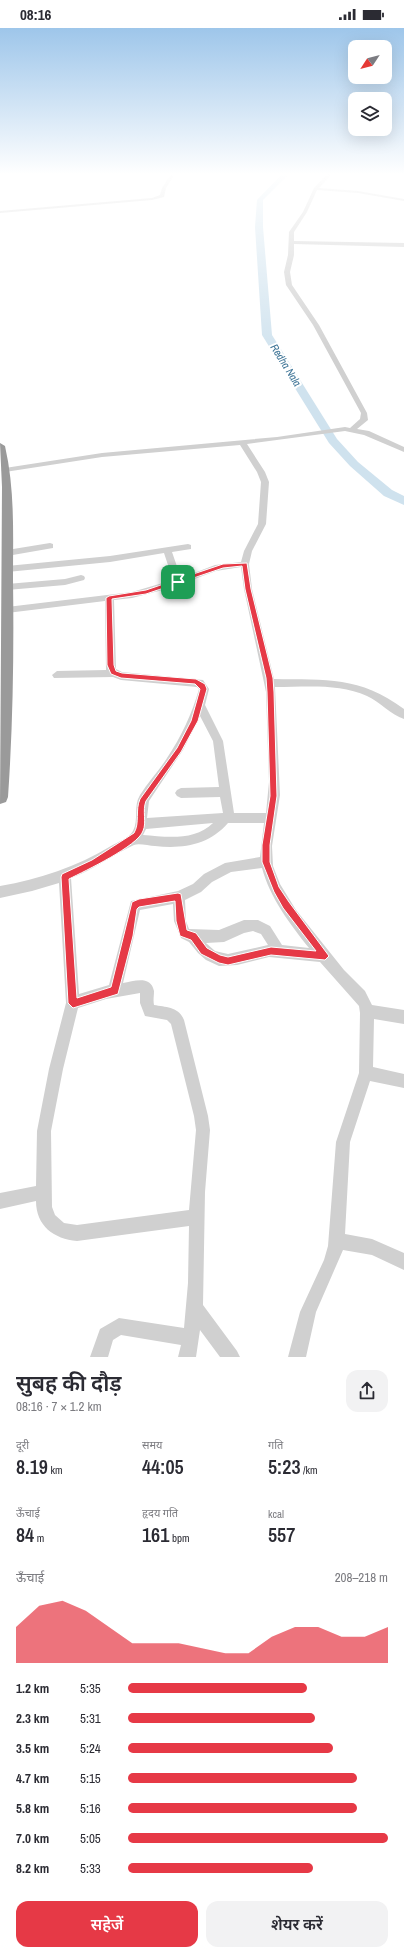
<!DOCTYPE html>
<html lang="hi">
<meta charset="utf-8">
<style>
:root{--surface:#fff;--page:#f2f2f3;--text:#2b2b33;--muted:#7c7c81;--accent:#e63946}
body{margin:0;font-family:"Archivo Narrow","Noto Sans Devanagari",sans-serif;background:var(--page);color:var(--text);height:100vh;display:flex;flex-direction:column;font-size:15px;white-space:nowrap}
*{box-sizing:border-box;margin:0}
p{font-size:13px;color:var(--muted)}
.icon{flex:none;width:22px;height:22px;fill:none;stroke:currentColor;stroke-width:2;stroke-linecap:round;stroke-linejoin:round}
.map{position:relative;height:1329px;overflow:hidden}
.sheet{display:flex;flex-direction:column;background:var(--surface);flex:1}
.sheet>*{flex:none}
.needle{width:26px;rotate:234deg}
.controls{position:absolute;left:348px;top:12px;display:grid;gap:8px}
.controls a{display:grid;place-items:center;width:44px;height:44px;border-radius:8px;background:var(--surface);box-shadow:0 4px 16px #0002;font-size:20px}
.pin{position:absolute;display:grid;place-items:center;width:34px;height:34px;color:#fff;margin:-17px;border-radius:8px;box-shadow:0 2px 6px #0006}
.round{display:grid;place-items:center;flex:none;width:42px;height:42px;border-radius:12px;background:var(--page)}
.headline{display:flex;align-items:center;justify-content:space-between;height:68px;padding:0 16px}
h1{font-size:22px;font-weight:600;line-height:30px}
.figures{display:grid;grid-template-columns:repeat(3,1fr);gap:6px;height:68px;padding:4px 16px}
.figures div{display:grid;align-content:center}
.figures b{font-size:20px;font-weight:600}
.figures small{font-size:11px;font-weight:400}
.figures p{font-size:11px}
.chart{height:112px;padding:8px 16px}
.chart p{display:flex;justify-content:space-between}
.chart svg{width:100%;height:72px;margin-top:4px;fill:var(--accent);opacity:.7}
.primary-button{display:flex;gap:8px;margin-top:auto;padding:8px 16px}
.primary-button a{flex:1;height:46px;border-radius:12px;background:var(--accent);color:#fff;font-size:16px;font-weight:600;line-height:46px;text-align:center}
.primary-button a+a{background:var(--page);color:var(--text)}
ul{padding:0 16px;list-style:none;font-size:13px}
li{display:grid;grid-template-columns:64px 48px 1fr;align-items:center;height:30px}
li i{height:10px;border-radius:5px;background:var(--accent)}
.status{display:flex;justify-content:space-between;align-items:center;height:28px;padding:0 20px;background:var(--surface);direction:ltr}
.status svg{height:11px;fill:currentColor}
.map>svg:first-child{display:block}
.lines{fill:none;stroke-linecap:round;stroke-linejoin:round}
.river{fill:#cfe2ee;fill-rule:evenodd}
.minor{fill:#d0d0d0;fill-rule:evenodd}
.highway{fill:#9a9a9a;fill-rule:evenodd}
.route{fill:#e63946;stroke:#fff;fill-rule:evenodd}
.labels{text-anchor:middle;stroke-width:4;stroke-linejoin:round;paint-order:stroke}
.far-water-label{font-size:11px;font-style:italic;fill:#3f7597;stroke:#fff}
</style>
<div class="status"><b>08:16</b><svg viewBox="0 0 49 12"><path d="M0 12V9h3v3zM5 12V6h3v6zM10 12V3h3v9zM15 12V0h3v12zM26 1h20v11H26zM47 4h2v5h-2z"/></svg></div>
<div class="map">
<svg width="404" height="1329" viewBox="0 0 404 1329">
<rect width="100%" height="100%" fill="#fff"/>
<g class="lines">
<path class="river" d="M282,146H289L263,172V199L272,307L337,411L358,434L392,462L404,468V477L384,468L350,438L329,415L262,307L255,199L257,172Z"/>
<path class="minor" d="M171,146H175L166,160L164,169L152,172L0,185V183L152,170L160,167L162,160Z
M327,146H332L319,160L358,163L404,171V173L358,165L317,162L307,184L294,204V213L404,215V219L294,216V227L290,244L292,257L319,297L367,385L368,392L357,401L369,403L404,419V424L364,407L345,403L247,416L265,444L269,454L266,496L252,523L249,536L252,561L274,651C327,652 359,648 404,681V691C391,687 380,674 367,668C339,655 305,659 275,659L280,767L272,818L273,838L280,856L296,882L344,942L365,963L372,977L404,982V996L374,991L373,1039L404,1046V1060L370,1053L350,1114L345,1206L372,1211L404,1225V1242L372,1227L343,1222L316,1284L306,1329H288L300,1284L324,1232L328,1218L336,1114L359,1045L360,985L359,978L320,934L269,929L237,937L219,938L206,932L198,925L189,914L181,910L174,893L173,876L140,882L123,955C134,953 151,947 154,963C154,968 153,972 154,977C166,979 179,979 184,992L208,1088L210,1102L205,1164L203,1277L237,1323L240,1329H220L200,1302L196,1329H178L181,1317L121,1307L113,1312L108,1329H90L100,1301L119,1290L184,1300L188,1255L189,1198L77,1213C54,1211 36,1198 36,1173L0,1181V1165L36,1158L37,1103L49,1041L66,975L59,855L32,863L0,870V858C40,851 76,839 111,818C118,814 129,810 133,803C139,792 133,778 140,767C148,754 159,743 167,730C181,709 192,686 199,661L197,659L121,652L113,649L54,650L52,647L57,643L106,642L105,573L7,585L2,582L7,579L132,564L173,552L164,525L110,534L7,544L3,541L7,538L110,528L188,516L191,517V521L172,524L181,550L215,537L241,534L244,523L258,496L261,454L257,444L240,417L102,429L5,444L1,442L5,440L102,425L277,409L345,399L350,400L360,391L361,385L313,297L286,257L284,244L288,227L289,204L303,184L314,160ZM241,539L244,561L266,664L269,754L266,785H234L223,713L205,677L209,661L203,652L122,644L116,641L114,572L132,570L170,560L216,543ZM200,688L213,713L219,759L181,760L177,762L175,765L177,768L181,770L220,769L223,785L147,790L149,773L183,722ZM213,795C195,813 167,809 143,807L146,801ZM228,795H264L260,829L225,835L204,846L193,856L178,863L131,873L109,957L79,966L71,850C93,842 112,827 134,817C139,815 149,818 155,818C183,821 209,817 228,795ZM262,840C270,870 290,896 309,920L282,917L270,898L258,892H244L219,902L189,901L186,893L185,872L201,864L212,854L231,844ZM253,903L261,906L268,917L228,926L215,923L206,915L224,914L244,905ZM140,965V975L145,988L167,992L171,996L194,1088L196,1102L189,1182L77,1197L64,1195L55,1187L52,1179L51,1103L63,1041L78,980L106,971Z
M50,515L53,516V520L7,528L3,525L7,522Z
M81,547L84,548L85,550L84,552L65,557L7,562L3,559L7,556L65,551Z"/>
<path class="highway" d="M0,415L5,418C15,462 13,506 13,551C14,624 13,696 8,769L6,774L0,776L2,459Z"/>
</g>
<linearGradient id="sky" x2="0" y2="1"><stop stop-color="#9ec6ea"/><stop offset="0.44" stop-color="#fff"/><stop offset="1" stop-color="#fff" stop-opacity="0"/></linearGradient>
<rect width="404" height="332" fill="url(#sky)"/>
<path class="route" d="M247,535L251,561L273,650L274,664L277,768L270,817V834L279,859L289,874L329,928L325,932L271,927L228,937L219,935L201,926L191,912L180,908L176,893L175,873L139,879L137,881L133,908L118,966L73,980L68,975L61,849L62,846L92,832L134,805C140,795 135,782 140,771L177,720L191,693L200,661L195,656L121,650L111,646L107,637L106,570L109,568L146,562L223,536ZM242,538L245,561L266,650L267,664L270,768L262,817V834L274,864L283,880L316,923L271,919L228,929L220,927L207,920L196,905L187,902L181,866L178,865L139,871L132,874L111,959L77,970L69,851C85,843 138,818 143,803C147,794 142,783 146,773L181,724L198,693L207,661L205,656L196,651L122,645L116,643L114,637L112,571L146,566L223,540Z"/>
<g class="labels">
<g class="far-water-label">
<text transform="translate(286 337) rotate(58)" y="4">Redha Nala</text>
</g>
</g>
</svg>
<div class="controls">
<a><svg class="needle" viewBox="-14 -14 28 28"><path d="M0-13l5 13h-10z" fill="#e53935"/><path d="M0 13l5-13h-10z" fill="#7c7c81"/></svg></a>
<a><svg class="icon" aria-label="layers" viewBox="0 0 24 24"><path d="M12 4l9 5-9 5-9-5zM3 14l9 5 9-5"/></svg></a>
</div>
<div class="pin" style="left:178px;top:554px;background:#1e9e55"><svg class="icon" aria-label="arrive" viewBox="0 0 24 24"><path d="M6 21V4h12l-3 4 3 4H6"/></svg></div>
</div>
<section class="sheet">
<div class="headline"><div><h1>सुबह की दौड़</h1><p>08:16 · 7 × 1.2 km</p></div><a class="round"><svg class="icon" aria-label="share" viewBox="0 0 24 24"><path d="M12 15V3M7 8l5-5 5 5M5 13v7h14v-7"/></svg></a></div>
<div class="figures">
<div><p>दूरी</p><b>8.19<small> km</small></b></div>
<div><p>समय</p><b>44:05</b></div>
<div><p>गति</p><b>5:23<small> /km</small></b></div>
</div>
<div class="figures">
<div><p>ऊँचाई</p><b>84<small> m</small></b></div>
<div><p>हृदय गति</p><b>161<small> bpm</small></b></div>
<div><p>kcal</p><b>557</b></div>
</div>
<div class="chart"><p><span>ऊँचाई</span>208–218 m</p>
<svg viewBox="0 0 160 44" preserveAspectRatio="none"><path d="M0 44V22L10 9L20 6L30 12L40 22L50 32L60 32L70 32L80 35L90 38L100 38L110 28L120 22L130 22L140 28L150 28L160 22V44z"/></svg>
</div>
<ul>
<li><b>1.2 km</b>5:35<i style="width:69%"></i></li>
<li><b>2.3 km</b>5:31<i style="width:72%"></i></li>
<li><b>3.5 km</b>5:24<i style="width:79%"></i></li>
<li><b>4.7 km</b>5:15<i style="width:88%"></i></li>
<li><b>5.8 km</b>5:16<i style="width:88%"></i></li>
<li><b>7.0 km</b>5:05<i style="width:100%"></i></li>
<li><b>8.2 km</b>5:33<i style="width:71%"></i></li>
</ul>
<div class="primary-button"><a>सहेजें</a><a>शेयर करें</a></div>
</section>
